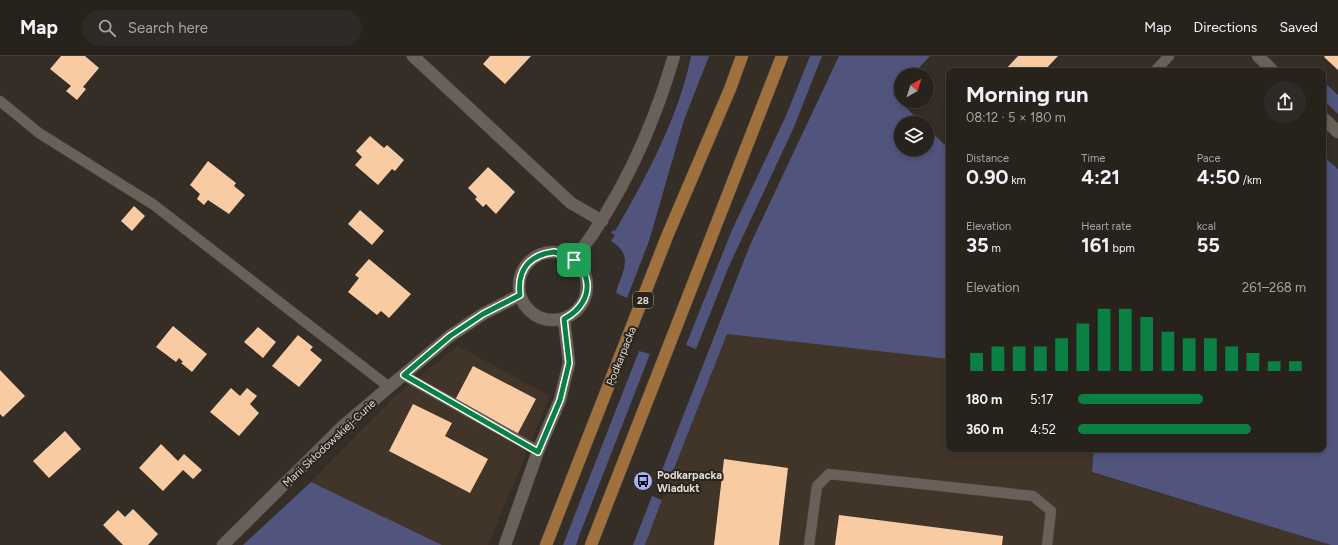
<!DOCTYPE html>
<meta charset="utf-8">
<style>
:root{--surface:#28221d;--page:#302a26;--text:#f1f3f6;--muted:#a5a4a4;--line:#443f3b;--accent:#0b8043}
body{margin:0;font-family:Figtree,sans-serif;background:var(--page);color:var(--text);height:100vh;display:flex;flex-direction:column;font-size:15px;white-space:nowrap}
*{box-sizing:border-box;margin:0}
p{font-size:13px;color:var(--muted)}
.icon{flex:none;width:22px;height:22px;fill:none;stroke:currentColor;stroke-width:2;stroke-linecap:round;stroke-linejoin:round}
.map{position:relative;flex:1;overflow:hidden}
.panel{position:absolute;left:946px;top:12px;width:380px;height:384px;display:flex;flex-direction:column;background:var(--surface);border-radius:8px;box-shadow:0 2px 6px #0003,0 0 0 1px var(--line)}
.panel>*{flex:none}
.needle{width:26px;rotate:39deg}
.fabs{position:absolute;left:894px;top:12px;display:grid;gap:8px}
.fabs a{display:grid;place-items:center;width:40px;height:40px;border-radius:50%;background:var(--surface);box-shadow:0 2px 6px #0003,0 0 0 1px var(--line);font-size:20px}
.pin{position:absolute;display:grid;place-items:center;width:34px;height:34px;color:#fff;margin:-17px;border-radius:8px;box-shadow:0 2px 6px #0006}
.round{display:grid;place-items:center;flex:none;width:42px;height:42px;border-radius:21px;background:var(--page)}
.head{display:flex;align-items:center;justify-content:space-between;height:68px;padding:0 20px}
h1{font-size:22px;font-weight:700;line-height:30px}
.stats{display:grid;grid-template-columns:repeat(3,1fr);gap:6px;height:68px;padding:4px 20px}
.stats div{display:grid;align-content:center}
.stats b{font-size:20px;font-weight:700}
.stats small{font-size:11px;font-weight:400}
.stats p{font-size:11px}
.chart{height:112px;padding:8px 20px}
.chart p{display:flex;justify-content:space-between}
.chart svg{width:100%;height:72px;margin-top:4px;stroke:var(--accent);stroke-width:6}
ul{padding:0 20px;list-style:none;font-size:13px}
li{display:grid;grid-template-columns:64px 48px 1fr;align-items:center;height:30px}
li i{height:10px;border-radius:5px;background:var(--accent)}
header{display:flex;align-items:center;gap:24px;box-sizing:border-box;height:56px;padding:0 20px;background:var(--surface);border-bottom:1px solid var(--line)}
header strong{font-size:19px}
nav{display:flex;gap:22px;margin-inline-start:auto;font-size:14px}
.search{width:280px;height:36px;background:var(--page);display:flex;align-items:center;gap:10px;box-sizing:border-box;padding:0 14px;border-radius:22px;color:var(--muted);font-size:15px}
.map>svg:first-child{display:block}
.built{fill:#41352a}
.green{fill:#51557d}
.building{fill:#f8cba3}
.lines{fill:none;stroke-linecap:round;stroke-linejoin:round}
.lane-casing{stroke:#524d47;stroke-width:11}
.street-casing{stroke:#524d47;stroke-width:13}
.primary-casing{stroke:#524d47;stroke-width:13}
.lane{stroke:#696059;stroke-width:10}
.street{stroke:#696059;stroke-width:12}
.primary{stroke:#a1713d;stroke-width:12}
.route-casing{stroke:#fff;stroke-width:8}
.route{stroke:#0b8043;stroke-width:5}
.labels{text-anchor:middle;stroke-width:4;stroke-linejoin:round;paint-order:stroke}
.shield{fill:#2b241d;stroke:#a8a39e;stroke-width:1}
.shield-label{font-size:10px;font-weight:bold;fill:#dedad5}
.street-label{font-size:11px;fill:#dedad5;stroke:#2b241d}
.poi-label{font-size:11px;font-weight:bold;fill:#dedad5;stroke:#2b241d;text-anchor:start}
</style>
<header>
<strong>Map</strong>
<div class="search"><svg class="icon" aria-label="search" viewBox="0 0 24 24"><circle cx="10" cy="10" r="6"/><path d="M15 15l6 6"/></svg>Search here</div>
<nav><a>Map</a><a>Directions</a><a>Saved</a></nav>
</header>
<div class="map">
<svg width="1338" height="489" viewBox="0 0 1338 489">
<rect width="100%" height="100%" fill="#352e27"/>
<path class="built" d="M727,278L949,303V393H1094L1092,417L1331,489H645Z
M458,290L550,340L488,489H442L311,426L391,344Z"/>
<path class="green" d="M691,0H709L684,64L649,185L627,242L616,237C622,215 635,200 611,185L615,179L611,177L613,174L615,175C645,124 680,58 691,0Z
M810,0H822L794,71L729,210L696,293L686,289L732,174L785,62Z
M839,0H930L912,19H901V30L893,39L922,67H901V93H927V72L949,93V303L727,278L670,423L660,419L750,189Z
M1323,25L1338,39V58L1323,44Z
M1323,100L1338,113V489H1331L1092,416L1094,393H1323Z
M639,295L650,298L579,480L576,489H563Z
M311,426L442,489H243Z
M652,440L662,444L645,489H633Z"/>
<path class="building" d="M61,0H85L99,12L83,31L86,33L77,44L66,35L71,30L50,13Z
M490,0H531L505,28L483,8Z
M1018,0H1058L1044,15H1004Z
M1325,0H1338V14L1324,1Z
M370,80L384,92L387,89L404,104L395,115L392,113L378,129L355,109L362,101L356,95Z
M208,105L236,127L234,130L245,139L229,158L208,144L204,149L197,143L200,138L190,129Z
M488,111L515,136L496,158L486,148L483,151L475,143L477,141L468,132Z
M134,150L145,160L132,175L121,165Z
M360,154L384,175L372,189L348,168Z
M369,203L411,238L389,262L381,255L377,259L348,236L359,222L355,219Z
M173,270L207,298L192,316L181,307L183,306L179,302L176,306L156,291Z
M258,271L276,286L263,302L244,286Z
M298,279L313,291L310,294L322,304L299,331L272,310Z
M473,310L536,343L517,379L454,346Z
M0,314L25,340L3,361L0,358Z
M231,332L240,340L247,332L257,340L250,348L259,357L239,380L210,356Z
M413,348L452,367L445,380L488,403L470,437L389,395Z
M65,375L81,393L49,422L33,405Z
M161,388L178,405L184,398L202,414L193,423L183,414L163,435L139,412Z
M724,403L788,412L779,489H714Z
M133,453L158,478L148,489H123L103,469L118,454L125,461Z
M839,459L1003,480L1002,489H835Z"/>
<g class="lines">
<defs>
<path id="lane" d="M1155,15L1169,0
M0,45L39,77L154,149L389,331
M403,319L538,395
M809,489L817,430L829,418L1033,440L1051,455L1047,489"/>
<path id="street" d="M413,0L571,147L602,165
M1258,0L1273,15
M1323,62L1338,76
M519 230a34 34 0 1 1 68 0a34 34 0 1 1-68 0Z
M574,204C620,144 653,72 674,0
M223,489L342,371L389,331L450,280L483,258L520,239
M505,489L538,395L560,344L569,307L564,263"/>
<path id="primary" d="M546,489L668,178L730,33L742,0
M591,489L782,0"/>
</defs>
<use href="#lane" class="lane-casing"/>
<use href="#street" class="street-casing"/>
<use href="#primary" class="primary-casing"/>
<use href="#lane" class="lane"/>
<use href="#street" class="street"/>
<use href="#primary" class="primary"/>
</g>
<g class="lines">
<defs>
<path id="route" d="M554,196C593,204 599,245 564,263L569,307L560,344L538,396L404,319L450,280L483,258L520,239C517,214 529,199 554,196Z"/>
</defs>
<use href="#route" class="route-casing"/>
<use href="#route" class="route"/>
</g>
<defs>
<symbol id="bus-disc" viewBox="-11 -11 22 22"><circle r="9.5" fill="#a8b0fc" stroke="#2b241d"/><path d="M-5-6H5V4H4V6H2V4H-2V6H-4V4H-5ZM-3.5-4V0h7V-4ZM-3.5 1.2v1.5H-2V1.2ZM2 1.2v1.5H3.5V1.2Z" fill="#111"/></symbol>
</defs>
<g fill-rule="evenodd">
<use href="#bus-disc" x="632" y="414" width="22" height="22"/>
</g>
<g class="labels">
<rect class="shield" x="633" y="236" width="20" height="16" rx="3"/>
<g class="shield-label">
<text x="643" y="248">28</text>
</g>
<g class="street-label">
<text transform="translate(621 300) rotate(-68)" y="4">Podkarpacka</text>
<text transform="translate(329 387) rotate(-43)" y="4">Marii Skłodowskiej-Curie</text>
</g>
<g class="poi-label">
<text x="657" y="423">Podkarpacka<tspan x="657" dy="13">Wiadukt</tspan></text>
</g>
</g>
</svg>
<div class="fabs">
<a><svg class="needle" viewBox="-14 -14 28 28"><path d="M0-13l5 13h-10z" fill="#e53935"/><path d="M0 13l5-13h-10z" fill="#a5a4a4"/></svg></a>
<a><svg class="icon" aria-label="layers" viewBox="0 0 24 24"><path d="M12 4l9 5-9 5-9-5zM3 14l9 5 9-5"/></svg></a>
</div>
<div class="pin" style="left:574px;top:204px;background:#1e9e55"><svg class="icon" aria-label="arrive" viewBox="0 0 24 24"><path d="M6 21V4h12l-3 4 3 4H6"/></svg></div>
<section class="panel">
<div class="head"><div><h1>Morning run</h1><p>08:12 · 5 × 180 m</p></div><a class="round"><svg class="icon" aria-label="share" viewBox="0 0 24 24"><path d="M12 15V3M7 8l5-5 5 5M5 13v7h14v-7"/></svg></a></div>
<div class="stats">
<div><p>Distance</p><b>0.90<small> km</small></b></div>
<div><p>Time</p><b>4:21</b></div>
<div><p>Pace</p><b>4:50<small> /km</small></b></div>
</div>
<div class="stats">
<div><p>Elevation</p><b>35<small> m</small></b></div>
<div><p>Heart rate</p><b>161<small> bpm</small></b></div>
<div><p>kcal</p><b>55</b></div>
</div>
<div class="chart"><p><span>Elevation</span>261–268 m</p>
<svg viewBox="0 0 160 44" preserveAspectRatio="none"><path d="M5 44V33M15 44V29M25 44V29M35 44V29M45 44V24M55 44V15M65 44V6M75 44V6M85 44V11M95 44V20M105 44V24M115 44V24M125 44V29M135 44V33M145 44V38M155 44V38"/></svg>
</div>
<ul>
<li><b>180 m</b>5:17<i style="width:55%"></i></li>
<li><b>360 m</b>4:52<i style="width:76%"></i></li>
</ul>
</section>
</div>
